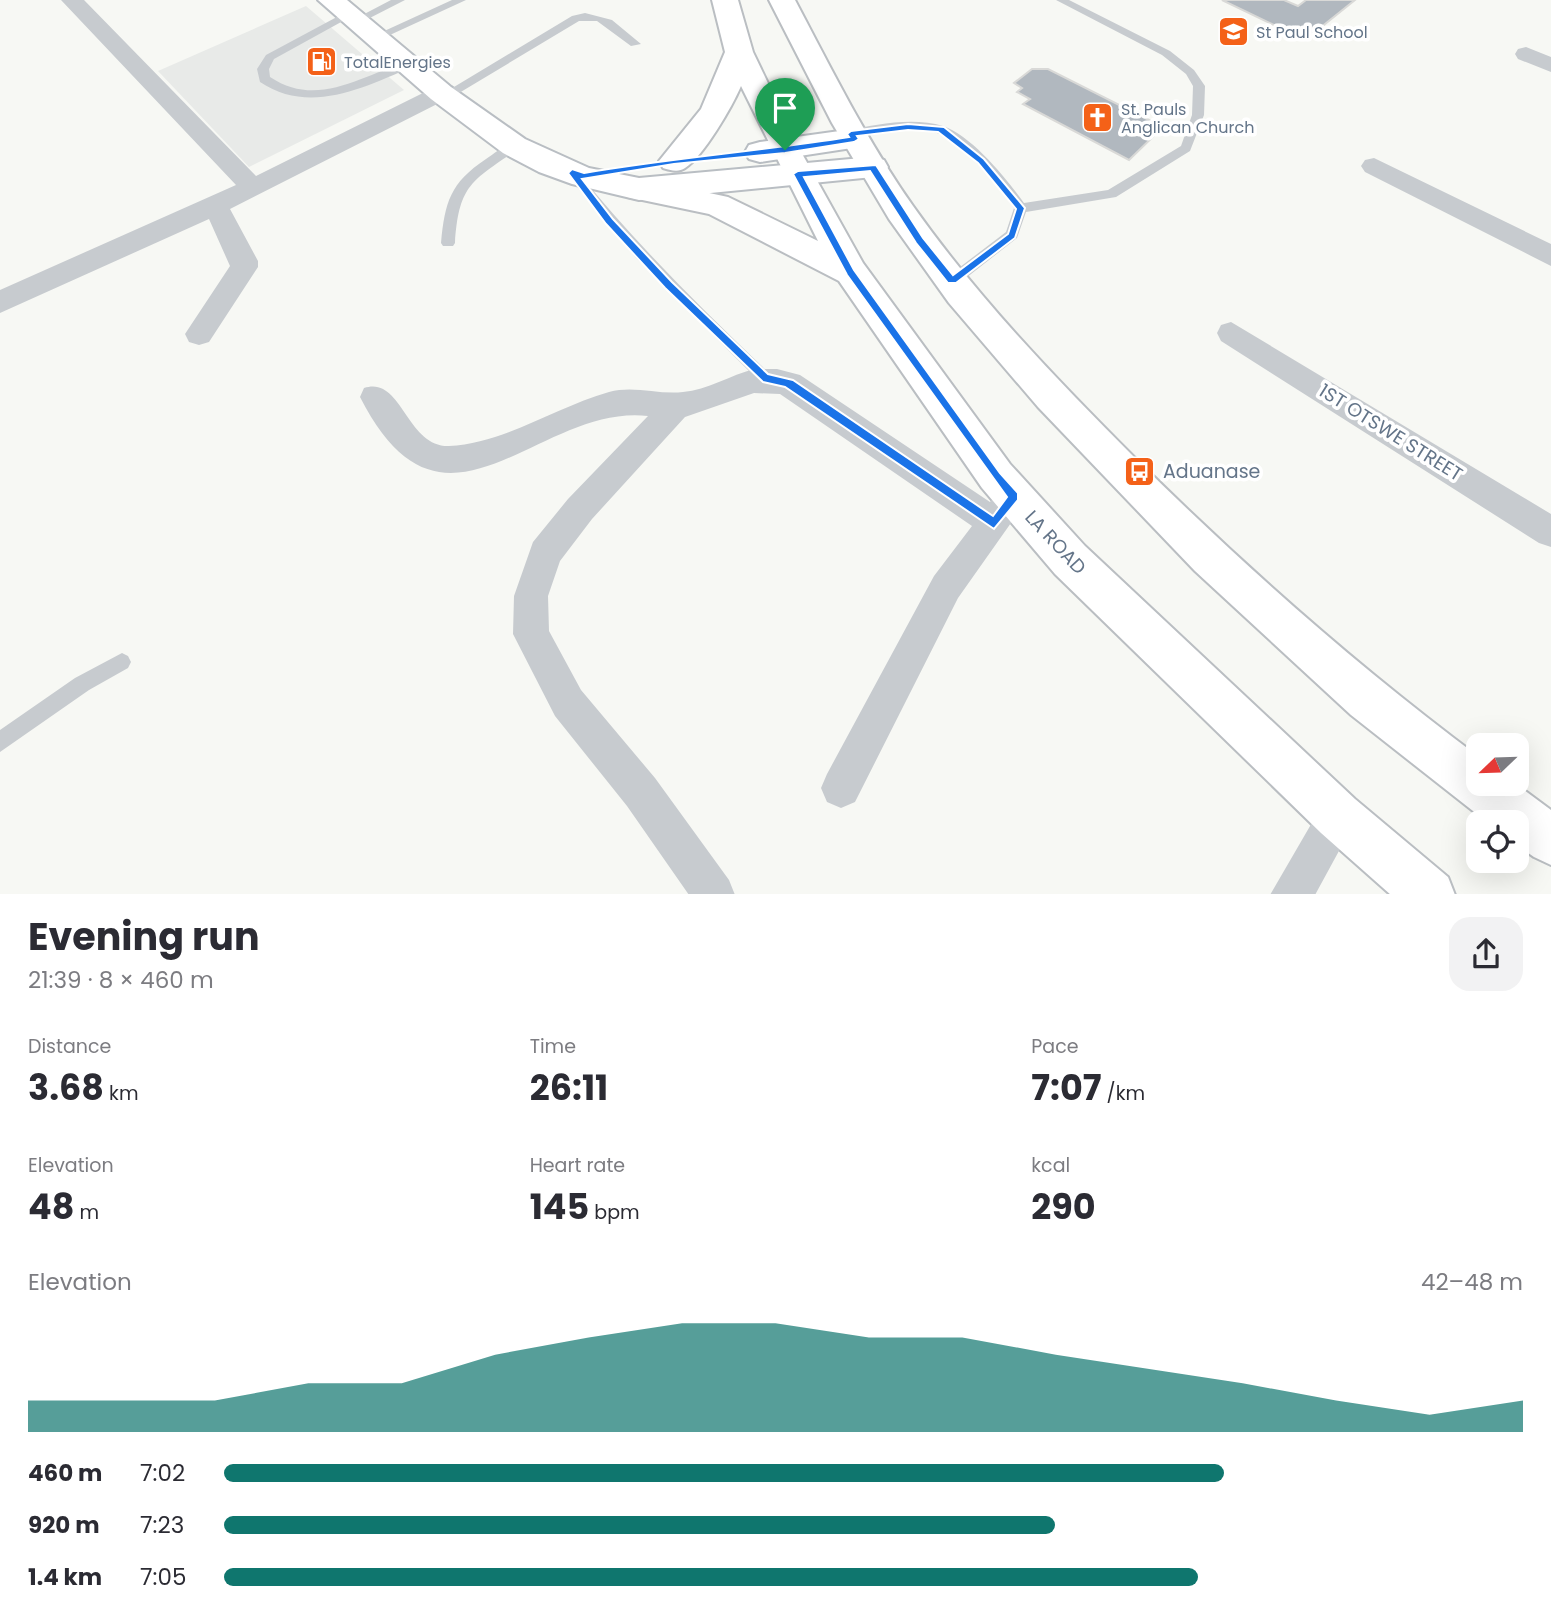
<!DOCTYPE html>
<meta charset="utf-8">
<style>
:root{--surface:#fff;--page:#f2f2f3;--text:#2b2b33;--muted:#7c7c81;--accent:#0f766e}
body{margin:0;font-family:Poppins,sans-serif;background:var(--page);color:var(--text);height:100vh;display:flex;flex-direction:column;font-size:26px;white-space:nowrap}
*{box-sizing:border-box;margin:0}
p{font-size:23px;color:var(--muted)}
.icon{flex:none;width:38px;height:38px;fill:none;stroke:currentColor;stroke-width:2;stroke-linecap:round;stroke-linejoin:round}
.map{position:relative;height:894px;overflow:hidden}
.drawer{display:flex;flex-direction:column;background:var(--surface);flex:1}
.drawer>*{flex:none}
.needle{width:46px;rotate:247deg}
.controls{position:absolute;left:1466px;top:733px;display:grid;gap:14px}
.controls a{display:grid;place-items:center;width:63px;height:63px;border-radius:14px;background:var(--surface);box-shadow:0 7px 28px #0002;font-size:35px}
.pin{position:absolute;display:grid;place-items:center;width:60px;height:60px;color:#fff;margin:-72px -30px;border-radius:50% 50% 50% 0;rotate:-45deg;box-shadow:0 0 7px #0007}
.pin .icon{rotate:45deg}
.round{display:grid;place-items:center;flex:none;width:74px;height:74px;border-radius:21px;background:var(--page)}
.head{display:flex;align-items:center;justify-content:space-between;height:119px;padding:0 28px}
h1{font-size:38px;font-weight:700;line-height:52px}
.figures{display:grid;grid-template-columns:repeat(3,1fr);gap:10px;height:119px;padding:7px 28px}
.figures div{display:grid;align-content:center}
.figures b{font-size:35px;font-weight:700}
.figures small{font-size:19px;font-weight:400}
.figures p{font-size:19px}
.chart{height:196px;padding:14px 28px}
.chart p{display:flex;justify-content:space-between}
.chart svg{width:100%;height:126px;margin-top:7px;fill:var(--accent);opacity:.7}
ul{padding:0 28px;list-style:none;font-size:23px}
li{display:grid;grid-template-columns:112px 84px 1fr;align-items:center;height:52px}
li i{height:18px;border-radius:9px;background:var(--accent)}
.map>svg:first-child{display:block}
.built{fill:#e8eae8}
.building{fill:#b1b8bf;stroke:#d9d9d7;stroke-width:2}
.lines{fill:none;stroke-linecap:round;stroke-linejoin:round}
.secondary-casing{stroke:#b9bec3;stroke-width:4}
.primary-casing{stroke:#babec2;stroke-width:4}
.lane{fill:#c7cbcf;fill-rule:evenodd}
.street{fill:#c7cbcf;fill-rule:evenodd}
.secondary{fill:#fff;fill-rule:evenodd}
.primary{fill:#fff;fill-rule:evenodd}
.route{fill:#1a73e8;stroke:#fff;stroke-width:2;fill-rule:evenodd}
.labels{text-anchor:middle;stroke-width:7;stroke-linejoin:round;paint-order:stroke}
.far-poi-label{font-size:16px;fill:#647589;stroke:#fff;text-anchor:start}
.street-label{font-size:19px;fill:#647589;stroke:#fff}
.poi-label{font-size:19px;fill:#647589;stroke:#fff;text-anchor:start}
</style>
<div class="map">
<svg width="1551" height="895" viewBox="0 0 1551 895">
<rect width="100%" height="100%" fill="#f7f8f4"/>
<path class="built" d="M306,6L404,90L249,167L158,71Z"/>
<path class="building" d="M1222,0H1284L1298,6L1306,0H1355L1305,40Z
M1032,69H1048L1163,127L1129,160L1023,104L1030,99L1017,92L1022,88L1014,83Z"/>
<g class="lines">
<defs>
<path id="secondary" d="M318,0H347L451,87L525,139L589,168L639,178L873,157L884,160L888,167L884,174L873,177L639,200L572,184L539,172L503,153L431,99Z
M854,129L865,132L869,139L865,146L760,162L749,159L745,152L749,145L760,142Z"/>
<path id="primary" d="M712,0H738L753,52L800,150L863,263L1010,464L1085,546L1355,799L1448,877L1455,895H1391L1321,833L1055,574L982,488L839,281L709,214L628,197L623,189L628,181L639,178L728,197L818,241L741,86C732,107 703,157 685,168C678,173 670,170 663,168L659,161L701,109L725,52Z
M769,0H795C832,70 867,141 913,206C978,298 1057,380 1136,459C1244,566 1357,666 1479,757V784H1516L1551,810V865L1534,857L1517,845V822H1487L1351,715L1195,571L1038,407L949,303L889,219L832,123Z"/>
</defs>
<use href="#secondary" class="secondary-casing"/>
<use href="#primary" class="primary-casing"/>
<path class="lane" d="M391,0H405L360,23L351,21Z
M452,0H466L379,40L369,38Z
M1056,0H1069L1170,51L1194,70L1205,86L1204,115L1190,151L1116,197L1026,212L1017,238L957,285H947L945,281L947,277L1006,232L1014,208C998,186 964,142 937,133C911,124 877,134 851,138L847,137V131C875,124 914,117 943,126C972,136 1006,178 1024,203L1108,190L1181,146L1192,115L1193,86L1186,74L1162,55Z
M348,11L352,12V16L274,59L269,69L270,77C318,109 361,75 408,62L412,63V67C363,88 309,115 260,82L257,69L266,55Z
M585,13L612,20L641,44L631,46L597,21H579L449,99H441L439,96L572,16Z
M514,142L518,143V149C472,181 459,184 455,243L453,246H443L441,243C445,202 450,183 486,159C495,153 504,145 514,142Z
M572,169L576,170C636,244 703,310 771,375L773,379L771,383H761L636,258L568,176L566,173Z
M122,653L128,656L131,662L128,668L89,690L0,752V730L75,678Z"/>
<path class="street" d="M61,0H84L256,176L433,88H449L453,93L449,98L230,209L258,261V267L209,342L199,345L189,342L185,334L230,266L209,219L0,313V290L236,185Z
M1526,47L1551,57V72L1518,59L1515,54L1518,49Z
M1374,158L1551,244V266L1365,172L1361,166L1365,160Z
M1231,322L1551,514V547L1539,543L1221,341L1217,333L1221,325Z
M754,369H777L800,375L990,502L995,496L1007,491L1019,496L1023,506L958,598L855,802L841,808L827,802L821,788L827,774L934,576L972,526L780,394L754,393L685,417L592,519L560,561L548,596L549,631L581,690L655,778L729,880L735,895H689L627,806L555,716L513,634L514,596L533,542L568,499L648,416C537,403 444,563 360,397L364,388C402,375 406,447 449,446C505,443 556,407 609,392C634,385 659,395 683,392C707,390 731,375 754,369Z
M1338,796L1352,802L1358,816L1315,895H1270L1324,802Z"/>
<use href="#secondary" class="secondary"/>
<use href="#primary" class="primary"/>
</g>
<path class="route" d="M908,124L944,127L984,159L1025,208L1015,238L956,283H948L916,243L870,171L804,177L854,270L1000,473L1018,493V500L994,529L785,387L763,382L665,288L606,224L568,173L572,169L584,173C672,158 761,151 849,137L847,134L851,131ZM908,130L938,132L978,163L1016,209L1008,234L953,275L923,238L876,165L798,171L793,174L847,275L1007,497L993,516L793,380L768,374L672,282L613,219L582,179L674,164L785,153L854,142L859,139L857,136Z"/>
<defs>
<symbol id="school-square" viewBox="-11 -11 22 22"><rect x="-9" y="-9" width="18" height="18" rx="4" fill="#f46118" stroke="#fff"/><path d="M0-5L7-2L0 1L-7-2ZM-4 1L0 2.5L4 1V4Q0 6-4 4Z" fill="#fff"/></symbol>
<symbol id="fuel-square" viewBox="-11 -11 22 22"><rect x="-9" y="-9" width="18" height="18" rx="4" fill="#f46118" stroke="#fff"/><path d="M-5.5-6h7V0h2V4h1.3V-2.5L3-4.5l.8-.8L6-3V5H2.5V1h-1V6h-7ZM-4.2-4.7v3.2H.2V-4.7Z" fill="#fff"/></symbol>
<symbol id="church-square" viewBox="-11 -11 22 22"><rect x="-9" y="-9" width="18" height="18" rx="4" fill="#f46118" stroke="#fff"/><path d="M-1.2-6h2.4v3.5h3.3v2.4h-3.3V6h-2.4V-.1h-3.3v-2.4h3.3Z" fill="#fff"/></symbol>
<symbol id="bus-square" viewBox="-11 -11 22 22"><rect x="-9" y="-9" width="18" height="18" rx="4" fill="#f46118" stroke="#fff"/><path d="M-5-6H5V4H4V6H2V4H-2V6H-4V4H-5ZM-3.5-4V0h7V-4ZM-3.5 1.2v1.5H-2V1.2ZM2 1.2v1.5H3.5V1.2Z" fill="#fff"/></symbol>
</defs>
<g fill-rule="evenodd">
<use href="#school-square" x="1216" y="14" width="35" height="35"/>
<use href="#fuel-square" x="304" y="44" width="35" height="35"/>
<use href="#church-square" x="1080" y="100" width="35" height="35"/>
<use href="#bus-square" x="1122" y="454" width="35" height="35"/>
</g>
<g class="labels">
<g class="far-poi-label">
<text x="1256" y="38">St Paul School</text>
<text x="344" y="68">TotalEnergies</text>
<text x="1121" y="115">St. Pauls<tspan x="1121" dy="18">Anglican Church</tspan></text>
</g>
<g class="street-label">
<text transform="translate(1391 432) rotate(32)" y="7">1ST OTSWE STREET</text>
<text transform="translate(1056 542) rotate(47)" y="7">LA ROAD</text>
</g>
<g class="poi-label">
<text x="1163" y="478">Aduanase</text>
</g>
</g>
</svg>
<div class="controls">
<a><svg class="needle" viewBox="-14 -14 28 28"><path d="M0-13l5 13h-10z" fill="#e53935"/><path d="M0 13l5-13h-10z" fill="#7c7c81"/></svg></a>
<a><svg class="icon" aria-label="locate" viewBox="0 0 24 24"><circle cx="12" cy="12" r="6"/><path d="M12 2v4M12 18v4M2 12h4M18 12h4"/></svg></a>
</div>
<div class="pin" style="left:785px;top:150px;background:#1e9e55"><svg class="icon" aria-label="arrive" viewBox="0 0 24 24"><path d="M6 21V4h12l-3 4 3 4H6"/></svg></div>
</div>
<section class="drawer">
<div class="head"><div><h1>Evening run</h1><p>21:39 · 8 × 460 m</p></div><a class="round"><svg class="icon" aria-label="share" viewBox="0 0 24 24"><path d="M12 15V3M7 8l5-5 5 5M5 13v7h14v-7"/></svg></a></div>
<div class="figures">
<div><p>Distance</p><b>3.68<small> km</small></b></div>
<div><p>Time</p><b>26:11</b></div>
<div><p>Pace</p><b>7:07<small> /km</small></b></div>
</div>
<div class="figures">
<div><p>Elevation</p><b>48<small> m</small></b></div>
<div><p>Heart rate</p><b>145<small> bpm</small></b></div>
<div><p>kcal</p><b>290</b></div>
</div>
<div class="chart"><p><span>Elevation</span>42–48 m</p>
<svg viewBox="0 0 160 44" preserveAspectRatio="none"><path d="M0 44V33L10 33L20 33L30 27L40 27L50 17L60 11L70 6L80 6L90 11L100 11L110 17L120 22L130 27L140 33L150 38L160 33V44z"/></svg>
</div>
<ul>
<li><b>460 m</b>7:02<i style="width:77%"></i></li>
<li><b>920 m</b>7:23<i style="width:64%"></i></li>
<li><b>1.4 km</b>7:05<i style="width:75%"></i></li>
</ul>
</section>
